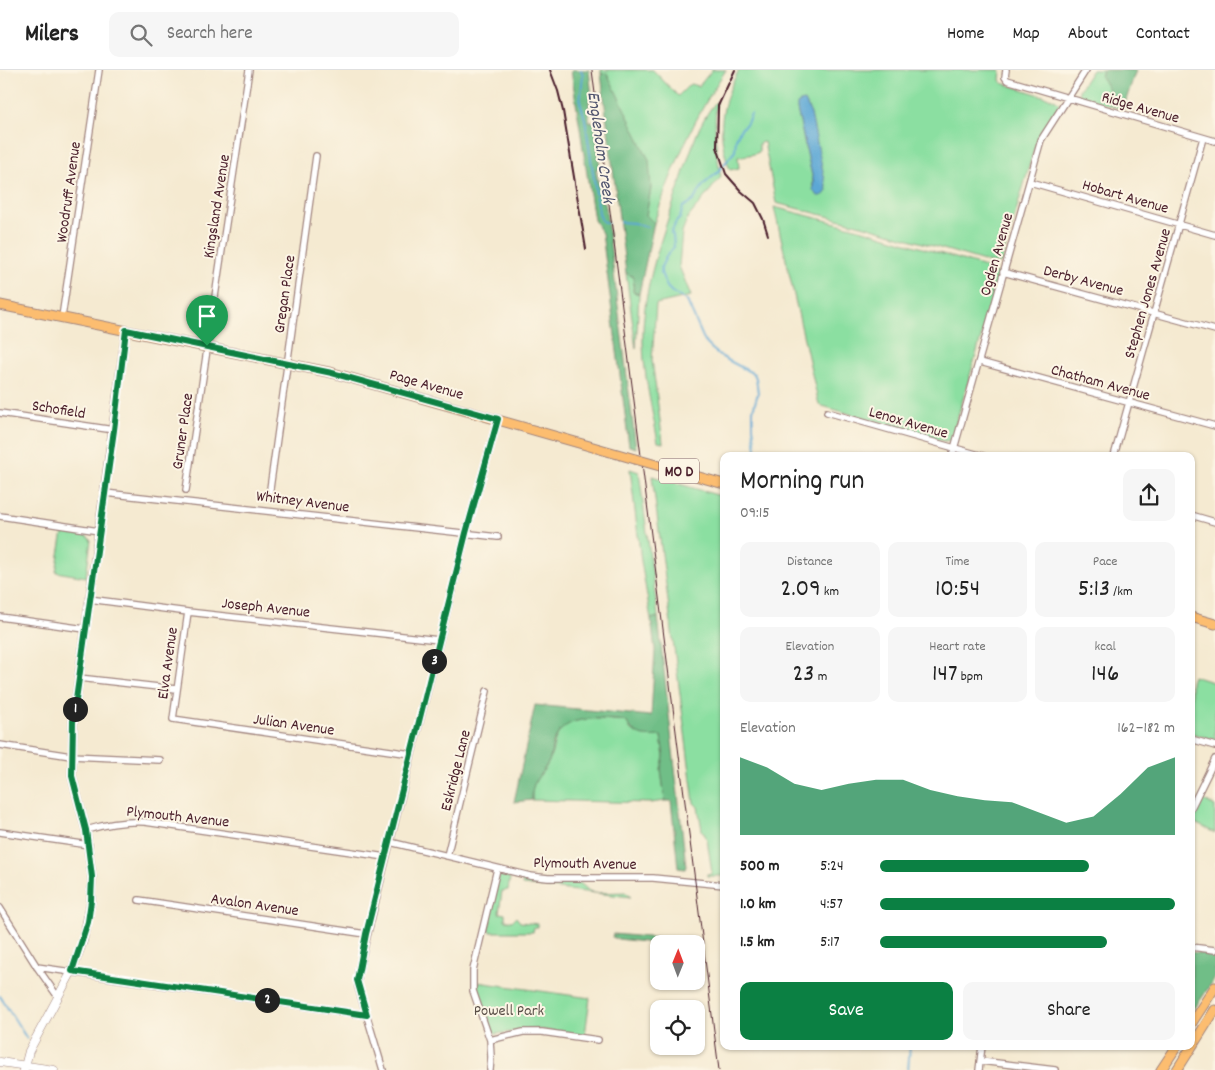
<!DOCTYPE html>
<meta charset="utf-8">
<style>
:root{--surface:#fff;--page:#f6f6f6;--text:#222;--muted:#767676;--line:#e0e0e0;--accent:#0b8043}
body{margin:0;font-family:Dekko,sans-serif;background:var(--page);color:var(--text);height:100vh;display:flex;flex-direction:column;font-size:19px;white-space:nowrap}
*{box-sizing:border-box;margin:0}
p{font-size:16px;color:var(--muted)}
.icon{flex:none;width:28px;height:28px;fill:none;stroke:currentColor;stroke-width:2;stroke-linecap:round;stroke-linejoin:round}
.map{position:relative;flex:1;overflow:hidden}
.side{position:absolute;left:720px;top:382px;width:475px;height:598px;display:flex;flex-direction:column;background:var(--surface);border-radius:10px;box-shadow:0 1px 4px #0004}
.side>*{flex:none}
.needle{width:32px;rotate:1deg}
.tools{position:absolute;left:650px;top:865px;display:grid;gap:10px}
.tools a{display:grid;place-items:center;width:55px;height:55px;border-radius:10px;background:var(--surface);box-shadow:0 1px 4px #0004;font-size:25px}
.pin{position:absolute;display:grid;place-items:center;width:42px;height:42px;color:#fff;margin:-51px -21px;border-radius:50% 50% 50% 0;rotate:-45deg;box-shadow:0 0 5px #0007}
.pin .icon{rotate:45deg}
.km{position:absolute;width:25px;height:25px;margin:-12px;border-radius:50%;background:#222;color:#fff;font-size:14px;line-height:25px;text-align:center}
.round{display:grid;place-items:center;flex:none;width:52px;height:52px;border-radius:10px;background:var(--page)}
.head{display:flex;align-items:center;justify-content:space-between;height:85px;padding:0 20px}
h1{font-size:28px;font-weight:600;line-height:38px}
.metrics{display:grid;grid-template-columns:repeat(3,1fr);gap:8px;height:85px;padding:5px 20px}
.metrics div{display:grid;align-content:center;border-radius:10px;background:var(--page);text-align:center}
.metrics b{font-size:25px;font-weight:600}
.metrics small{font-size:14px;font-weight:400}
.metrics p{font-size:14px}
.chart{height:140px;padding:10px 20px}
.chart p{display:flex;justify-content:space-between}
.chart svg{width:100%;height:90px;margin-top:5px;fill:var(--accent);opacity:.7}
.primary-button{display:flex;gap:10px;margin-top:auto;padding:10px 20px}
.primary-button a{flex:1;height:58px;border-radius:10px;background:var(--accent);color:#fff;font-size:20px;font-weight:600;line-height:58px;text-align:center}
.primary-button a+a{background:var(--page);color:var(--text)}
ul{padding:0 20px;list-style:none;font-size:16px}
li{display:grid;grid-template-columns:80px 60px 1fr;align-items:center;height:38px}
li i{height:12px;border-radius:6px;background:var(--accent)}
header{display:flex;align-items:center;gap:30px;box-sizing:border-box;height:70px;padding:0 25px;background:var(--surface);border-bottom:1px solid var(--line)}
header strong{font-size:24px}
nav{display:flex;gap:28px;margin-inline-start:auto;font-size:18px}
.search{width:350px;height:45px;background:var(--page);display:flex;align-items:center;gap:12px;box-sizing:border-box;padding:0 18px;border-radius:10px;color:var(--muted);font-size:19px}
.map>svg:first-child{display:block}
.green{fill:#8bdfa1;stroke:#6a7f66;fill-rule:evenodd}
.forest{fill:#70be87;stroke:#5d6e59}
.water{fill:#5ca7d5;stroke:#536380}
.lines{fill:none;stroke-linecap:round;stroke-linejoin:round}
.stream{stroke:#5ca7d5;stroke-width:2}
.minor-casing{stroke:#a0847e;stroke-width:8}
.tertiary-casing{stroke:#a0847e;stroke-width:9}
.primary-casing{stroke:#a0847e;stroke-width:11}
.minor{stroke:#fff;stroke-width:5.5}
.tertiary{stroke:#fff;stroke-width:8}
.primary{stroke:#fcbd6f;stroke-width:9}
.tram{stroke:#4a1f2b;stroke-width:1}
.rail{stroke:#4a1f2b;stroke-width:2}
.primary-bridge-casing{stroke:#a0847e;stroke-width:11;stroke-linecap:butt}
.primary-bridge{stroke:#fcbd6f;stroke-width:9}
.route-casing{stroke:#fff;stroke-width:10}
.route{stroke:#0b8043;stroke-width:6}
.labels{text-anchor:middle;stroke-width:4;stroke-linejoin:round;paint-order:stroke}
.shield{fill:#fcf5e5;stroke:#7f5f63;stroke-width:1}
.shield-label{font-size:15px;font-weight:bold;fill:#4a1f2b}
.street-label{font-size:16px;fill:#4a1f2b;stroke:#fcf5e5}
.park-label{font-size:16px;fill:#5a4f48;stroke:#fcf5e5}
.water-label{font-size:18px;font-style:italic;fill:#51556f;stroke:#fcf5e5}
</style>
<header>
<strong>Milers</strong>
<div class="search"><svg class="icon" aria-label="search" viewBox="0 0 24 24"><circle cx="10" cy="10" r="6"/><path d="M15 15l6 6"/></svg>Search here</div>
<nav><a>Home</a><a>Map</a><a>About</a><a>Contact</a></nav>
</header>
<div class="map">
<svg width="1215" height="1000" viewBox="0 0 1215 1000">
<rect width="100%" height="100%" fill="#fcf5e5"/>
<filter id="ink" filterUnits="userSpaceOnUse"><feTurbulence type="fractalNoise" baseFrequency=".02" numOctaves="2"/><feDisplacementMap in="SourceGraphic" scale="10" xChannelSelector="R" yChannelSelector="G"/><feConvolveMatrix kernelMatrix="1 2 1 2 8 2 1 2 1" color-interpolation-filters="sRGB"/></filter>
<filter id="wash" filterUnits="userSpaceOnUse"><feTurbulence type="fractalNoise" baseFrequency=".0096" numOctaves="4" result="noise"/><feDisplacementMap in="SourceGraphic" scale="20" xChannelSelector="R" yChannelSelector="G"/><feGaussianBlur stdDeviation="1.12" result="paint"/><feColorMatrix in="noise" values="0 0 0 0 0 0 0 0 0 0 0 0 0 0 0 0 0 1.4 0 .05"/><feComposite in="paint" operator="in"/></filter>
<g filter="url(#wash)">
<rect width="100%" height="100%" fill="#f5ead1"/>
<path class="green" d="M601,0H653L678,26L690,14L699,16L712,0H726C694,47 672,99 654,153L646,145L651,118L607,4H601Z
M739,0H1001L1000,10L1002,13L1056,30L1059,33V36L1035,76L1001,193H991L865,156L776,133L764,72L759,73V82L754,84L738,87L739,98L730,100C716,63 720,35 739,0ZM797,39L811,44L813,121V110Z
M1092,0H1103L1101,7C1110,18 1110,30 1124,36L1123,39L1081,27L1079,24V20Z
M717,31C713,59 716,80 721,107L687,149L682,162L679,196L691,226L656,234L652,290L663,373L658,372C652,340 644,307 643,274C641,217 665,160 682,107C691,81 698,51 717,31Z
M774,137L863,160L982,196L998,204V210L951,370L944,371L819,335Z
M626,203L634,207L633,221L639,224L636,279Z
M630,399L639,402L658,547L651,549L641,491Z
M652,406L724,427V806H707V804L712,803L707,769L702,760L698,737L694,733Z
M63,462L87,466L91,470L86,507L56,502Z
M1193,606L1215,613V670L1191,663V612Z
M588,648L626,651L631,660L661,666L664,687L661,699L665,731L650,733L532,730C530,707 542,708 549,691C555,678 552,667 565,656C570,652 581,650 588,648Z
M1202,729L1215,736V763L1191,751Z
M501,805L510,808L508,820L502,821L499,843L505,844V850L512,851L516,847L520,852L538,854V857H534L533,862H491L488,860L491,850H489L487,857V855L498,808Z
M523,810L553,813H580L589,821L596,823L625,822L631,827L522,815Z
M477,912L590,928L585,965L535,959L495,964L492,961Z"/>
<path class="forest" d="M571,0H589L592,27L589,31V52H595L600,98L596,99L601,131L605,133L636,378L629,376L602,163L594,150Z
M1103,0H1136L1124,36C1110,30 1110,18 1101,7Z
M607,3L649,90L651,118L646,145L654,153L639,224L633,222L634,207L626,203L601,4Z
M658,547L686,796L685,799L678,798L671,731H665L661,699L664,687L661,666C644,667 636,668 626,651C601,649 566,642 554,671C551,677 552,686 548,693C539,708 531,711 532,730L514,732L535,635L651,646L655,580L651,549Z
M613,864L671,869L689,874H661L618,869L612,867Z
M1191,882L1215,885V908L1191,944Z"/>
<path class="water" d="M805,31L811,44L827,120C825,125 823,126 818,126L813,121V110L797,39V34L800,32Z"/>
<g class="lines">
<path class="stream" d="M581,0L583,5L580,32L585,49L599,143L602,151L608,153
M751,44L747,53L740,60L736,69L735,81L717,103L704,114L693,131L683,137L680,148L676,152L671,163L673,165L674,177L666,187L661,197V203L667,217L672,222L687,231L705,272L712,279L722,287L754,304L756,308L758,323L753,340V357L757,386
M620,152L634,153L647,157
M0,926L27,969
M908,1000L910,976"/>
</g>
</g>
<g filter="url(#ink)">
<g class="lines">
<defs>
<path id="minor" d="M1006,0L1005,7L1007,10L1215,71
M1030,112L1215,165
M1003,202L1215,260
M62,247L99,0
M980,292L1215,356
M827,342L983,386
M0,343L114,360
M952,386L1041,70L1086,0
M1114,386L1203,68
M186,420L249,0
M105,423L498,467
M269,426L316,86
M1191,445L1215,452
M0,446L99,461
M89,529L188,542L439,570
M188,542L173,649L411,684
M0,547L85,559
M79,608L176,619
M1191,669L1215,676
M0,675L71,686L160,690
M1191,738L1215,689
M86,760C107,754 124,751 145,752L386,787
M0,762L89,775
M390,772L530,806L548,808H653L724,815
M447,786L487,621
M139,830L366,864
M0,838L37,897L58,927
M1191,877L1215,880
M37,897L367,945
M490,970L523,962H542L598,970
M980,991L1055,1000
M383,1000L358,916V903L466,463L498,349
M490,1000L491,987L490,970L473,921V900L497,799
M979,1000L982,976"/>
<path id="tertiary" d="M0,992L54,1000
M24,1000L29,981L72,901L83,871L91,831L92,807L86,760L72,706L73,651L126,260"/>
<path id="primary" d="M0,235L333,303L635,389
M1191,547L1215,554
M1191,954L1215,917
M1161,1000L1177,976
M1177,1000L1215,940"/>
</defs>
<use href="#minor" class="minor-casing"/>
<use href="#tertiary" class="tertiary-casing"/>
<use href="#primary" class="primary-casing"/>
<use href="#minor" class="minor"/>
<use href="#tertiary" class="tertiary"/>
<use href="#primary" class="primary"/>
<path class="tram" d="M592,0L719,1000"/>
<path class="rail" d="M550,0L558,21L563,41L586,179
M735,0L718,36L717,77L726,104L741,121L755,133L763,149L768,165"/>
<defs>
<path id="primary-bridge" d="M635,389L724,414"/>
</defs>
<use href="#primary-bridge" class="primary-bridge-casing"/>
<use href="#primary-bridge" class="primary-bridge"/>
</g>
</g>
<g class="lines" filter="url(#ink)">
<defs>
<path id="route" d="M126,260L332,303L498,349L466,463L366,864L357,910L367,945L72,901L88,852L91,831L92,807L86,760L72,706L73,651L114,360Z"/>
</defs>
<use href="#route" class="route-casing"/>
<use href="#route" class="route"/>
</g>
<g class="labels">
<rect class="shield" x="659" y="388.5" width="40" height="25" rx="4"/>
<g class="shield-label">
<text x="679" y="406">MO D</text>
</g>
<g class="street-label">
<text transform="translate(1141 36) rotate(16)" y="6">Ridge Avenue</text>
<text transform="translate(67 122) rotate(-82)" y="6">Woodruff Avenue</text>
<text transform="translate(1126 125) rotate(16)" y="6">Hobart Avenue</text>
<text transform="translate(215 136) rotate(-81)" y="6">Kingsland Avenue</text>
<text transform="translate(995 184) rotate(-74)" y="6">Ogden Avenue</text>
<text transform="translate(1084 209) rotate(15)" y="6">Derby Avenue</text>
<text transform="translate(1146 223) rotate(-74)" y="6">Stephen Jones Avenue</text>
<text transform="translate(283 224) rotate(-82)" y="6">Gregan Place</text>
<text transform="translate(1101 311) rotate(15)" y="6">Chatham Avenue</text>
<text transform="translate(427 313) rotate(16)" y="6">Page Avenue</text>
<text transform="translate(59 338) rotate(9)" y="6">Schofield</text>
<text transform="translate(909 351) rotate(16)" y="6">Lenox Avenue</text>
<text transform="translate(181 361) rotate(-82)" y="6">Gruner Place</text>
<text transform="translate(303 430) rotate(7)" y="6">Whitney Avenue</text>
<text transform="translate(266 536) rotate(6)" y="6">Joseph Avenue</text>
<text transform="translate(166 593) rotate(-82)" y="6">Elva Avenue</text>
<text transform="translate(294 653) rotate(8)" y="6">Julian Avenue</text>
<text transform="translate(454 700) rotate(-76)" y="6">Eskridge Lane</text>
<text transform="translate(178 745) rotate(6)" y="6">Plymouth Avenue</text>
<text transform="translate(585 792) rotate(1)" y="6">Plymouth Avenue</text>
<text transform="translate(255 833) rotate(8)" y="6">Avalon Avenue</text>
</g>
<g class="park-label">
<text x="509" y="945">Powell Park</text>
</g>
<g class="water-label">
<text transform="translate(602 77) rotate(82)" y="6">Engleholm Creek</text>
</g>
</g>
</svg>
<div class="tools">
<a><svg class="needle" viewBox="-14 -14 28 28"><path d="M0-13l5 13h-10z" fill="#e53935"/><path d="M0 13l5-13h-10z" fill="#767676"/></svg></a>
<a><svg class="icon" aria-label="locate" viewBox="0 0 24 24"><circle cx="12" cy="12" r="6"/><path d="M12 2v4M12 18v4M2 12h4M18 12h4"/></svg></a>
</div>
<div class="pin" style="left:207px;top:276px;background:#1e9e55"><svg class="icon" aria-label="arrive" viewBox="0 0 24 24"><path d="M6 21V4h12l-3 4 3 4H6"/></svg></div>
<b class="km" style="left:75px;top:639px">1</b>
<b class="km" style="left:267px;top:930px">2</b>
<b class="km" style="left:434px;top:591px">3</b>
<section class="side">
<div class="head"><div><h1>Morning run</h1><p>09:15</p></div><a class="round"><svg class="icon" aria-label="share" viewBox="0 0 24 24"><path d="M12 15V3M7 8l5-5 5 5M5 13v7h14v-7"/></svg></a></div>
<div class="metrics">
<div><p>Distance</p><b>2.09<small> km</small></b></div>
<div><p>Time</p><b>10:54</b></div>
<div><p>Pace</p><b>5:13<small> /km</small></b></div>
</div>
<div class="metrics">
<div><p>Elevation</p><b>23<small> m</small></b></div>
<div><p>Heart rate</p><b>147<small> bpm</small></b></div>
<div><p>kcal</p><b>146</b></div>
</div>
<div class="chart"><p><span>Elevation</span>162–182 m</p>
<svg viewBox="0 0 160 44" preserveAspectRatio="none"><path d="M0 44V6L10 11L20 19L30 22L40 19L50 17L60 17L70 22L80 25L90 27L100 28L110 33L120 38L130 35L140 24L150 11L160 6V44z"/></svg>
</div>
<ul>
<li><b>500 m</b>5:24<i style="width:71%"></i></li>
<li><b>1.0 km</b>4:57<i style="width:100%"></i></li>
<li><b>1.5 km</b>5:17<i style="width:77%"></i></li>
</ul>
<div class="primary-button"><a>Save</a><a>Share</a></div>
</section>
</div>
